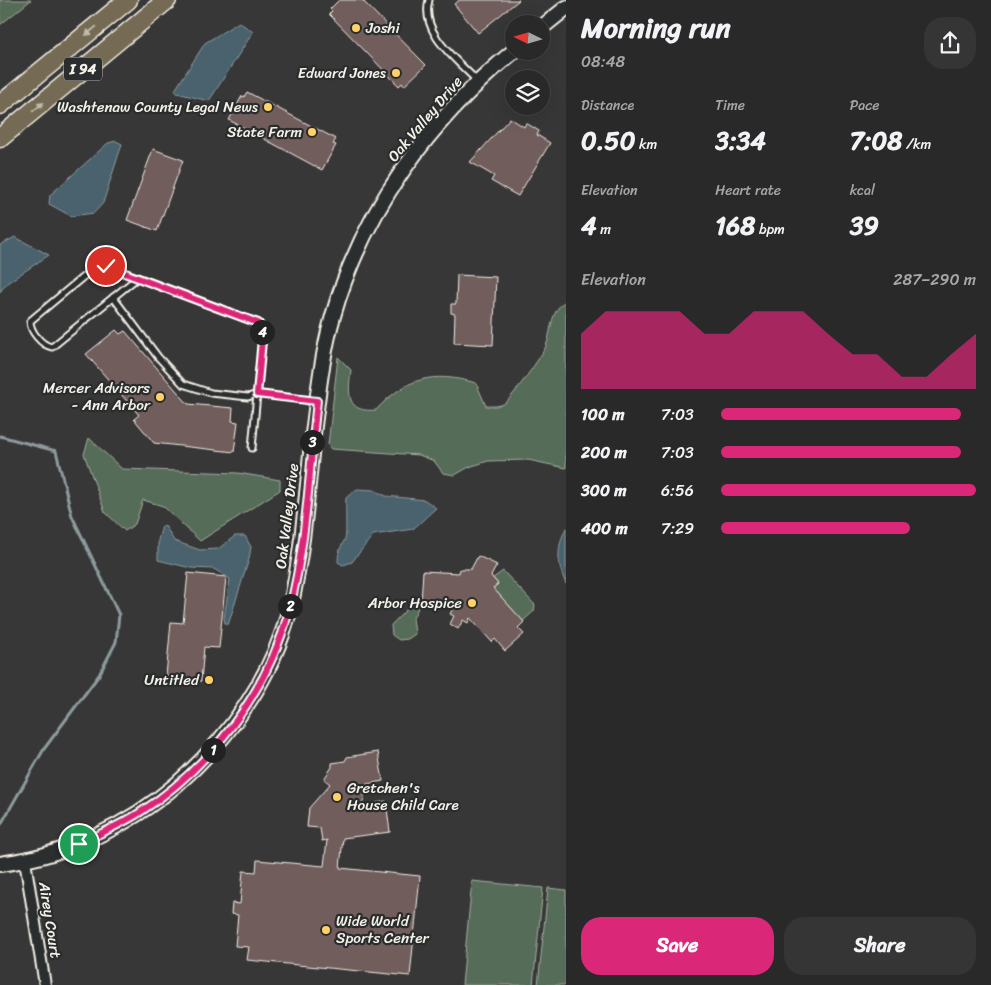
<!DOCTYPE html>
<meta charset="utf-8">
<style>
:root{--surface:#2a2929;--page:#363535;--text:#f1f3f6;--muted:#a5a6a8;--line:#464546;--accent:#db2777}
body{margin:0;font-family:Sriracha,sans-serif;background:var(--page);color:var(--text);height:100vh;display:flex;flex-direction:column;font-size:19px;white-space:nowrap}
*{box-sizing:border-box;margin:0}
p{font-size:16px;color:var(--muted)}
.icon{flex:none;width:28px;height:28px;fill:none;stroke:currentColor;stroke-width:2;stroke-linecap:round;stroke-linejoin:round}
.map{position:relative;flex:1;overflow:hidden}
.sheet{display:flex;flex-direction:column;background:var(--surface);width:425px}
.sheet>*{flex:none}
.needle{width:32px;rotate:275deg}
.controls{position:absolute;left:505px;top:15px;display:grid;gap:10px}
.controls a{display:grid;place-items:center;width:45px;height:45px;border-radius:50%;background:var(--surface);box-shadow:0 5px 20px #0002,0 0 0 1px var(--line);font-size:25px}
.pin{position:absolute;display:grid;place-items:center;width:42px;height:42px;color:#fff;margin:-21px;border:2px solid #fff;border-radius:50%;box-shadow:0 1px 5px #0007}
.km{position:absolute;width:25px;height:25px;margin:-12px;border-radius:50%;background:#222;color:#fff;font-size:14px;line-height:25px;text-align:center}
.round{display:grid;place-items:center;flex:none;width:52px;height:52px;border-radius:20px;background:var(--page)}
.head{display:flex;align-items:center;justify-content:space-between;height:85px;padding:0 15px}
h1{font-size:28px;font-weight:700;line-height:38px}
.stats{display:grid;grid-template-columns:repeat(3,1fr);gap:8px;height:85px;padding:5px 15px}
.stats div{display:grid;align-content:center}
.stats b{font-size:25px;font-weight:700}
.stats small{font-size:14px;font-weight:400}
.stats p{font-size:14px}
.chart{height:140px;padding:10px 15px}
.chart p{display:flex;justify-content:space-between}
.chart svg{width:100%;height:90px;margin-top:5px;fill:var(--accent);opacity:.7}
.action{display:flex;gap:10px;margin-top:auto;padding:10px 15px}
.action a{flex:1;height:58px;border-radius:20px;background:var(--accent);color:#fff;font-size:20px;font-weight:700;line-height:58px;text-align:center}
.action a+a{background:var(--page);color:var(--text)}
ul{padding:0 15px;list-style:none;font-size:16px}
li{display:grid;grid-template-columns:80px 60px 1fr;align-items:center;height:38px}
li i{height:12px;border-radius:6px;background:var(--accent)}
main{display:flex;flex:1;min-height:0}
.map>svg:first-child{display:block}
.green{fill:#556c59;stroke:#a4aea0}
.water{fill:#48626d;stroke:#8d9b9e}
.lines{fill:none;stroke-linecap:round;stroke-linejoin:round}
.stream{stroke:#8d9b9e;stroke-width:3}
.building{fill:#6f5d5c;stroke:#f4f1e8}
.lane-casing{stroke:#f4f1e8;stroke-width:9}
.street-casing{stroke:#f4f1e8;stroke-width:14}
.secondary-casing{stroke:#f4f1e8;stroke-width:18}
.highway-casing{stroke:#f4f1e8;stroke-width:21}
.lane{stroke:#2a2d2e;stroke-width:5}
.street{stroke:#2a2d2e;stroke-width:10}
.secondary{stroke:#2a2d2e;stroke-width:14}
.highway{stroke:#756b52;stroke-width:18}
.oneway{fill:#c1bbac}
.route-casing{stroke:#fff;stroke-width:10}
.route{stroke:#db2777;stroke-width:6}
.poi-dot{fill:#ffd166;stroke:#2a2d2e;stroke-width:2}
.labels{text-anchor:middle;stroke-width:4.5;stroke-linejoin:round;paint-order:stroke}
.shield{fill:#2a2d2e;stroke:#b7b6b0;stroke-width:1}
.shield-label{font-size:14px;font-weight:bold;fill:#f4f1e8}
.poi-label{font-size:15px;fill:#f4f1e8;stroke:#2a2d2e;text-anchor:end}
.street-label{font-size:15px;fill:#f4f1e8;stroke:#2a2d2e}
</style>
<main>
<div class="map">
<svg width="566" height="985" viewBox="0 0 566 985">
<rect width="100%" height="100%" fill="#383737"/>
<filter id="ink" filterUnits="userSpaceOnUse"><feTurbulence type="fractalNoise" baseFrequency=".02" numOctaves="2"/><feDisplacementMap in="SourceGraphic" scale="10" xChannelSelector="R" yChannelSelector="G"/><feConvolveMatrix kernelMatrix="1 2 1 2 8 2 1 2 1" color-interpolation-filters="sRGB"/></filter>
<g filter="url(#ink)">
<path class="green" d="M0,0H31L0,25Z
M566,301V468L528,460L488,461L469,467L455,475L443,473L434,461L419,455L331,449L328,445L338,357L351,370C348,394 346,413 376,410C407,377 433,371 476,383L486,406C492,406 499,407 505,403C512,398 543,354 546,346C552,330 550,310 566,301Z
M89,438L122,469L238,473L280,480V490L200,541L163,506L143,500L135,524L125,531L105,512L84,454Z
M503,571L535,605L534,611L523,621L493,588L498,584L493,578Z
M413,603L418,608L413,618L415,634L408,639L399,640L392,635L391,625Z
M472,881L543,888L533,985H462Z
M548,888L566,890V985H538Z"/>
<path class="water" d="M239,22L253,32L209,101L177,93L175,90L205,43Z
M116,141L122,144L103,203L94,213L71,216L49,204L50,195L108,143Z
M15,237L49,255L7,283L0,292V245Z
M357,489L374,490L386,496L425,500L436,508L413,529L373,535L352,562L343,565L338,562C338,551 341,547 345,539C347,534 345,507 346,498Z
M162,526L166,527L174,541L200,550L218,549L235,536H245L251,547L249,559L228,625L225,623L224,618L230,579L214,569L191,568L158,560V540Z
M566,528V584C557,564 556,548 566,528Z"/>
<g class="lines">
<path class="stream" d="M0,436L56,451L72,516L119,615L116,642L99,675L44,749L0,826"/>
</g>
<path class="building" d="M339,0H362L426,65L404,86L402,83L399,86L329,14L332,11L330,9Z
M460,0H519L478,33L454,4Z
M247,92L336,139L333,144L336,145L322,170L229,120L242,96L244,97Z
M510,118L524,127L526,123L539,131L537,135L550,143L518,196L491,181L494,176L470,162Z
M153,149L183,160L157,231L127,220Z
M457,275L496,277L493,345L454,343L455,314L451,313V304H456Z
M116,330L120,334L125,331L188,404L233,408L232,421L238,422L234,452L154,443L134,419L139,415L86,354Z
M478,556L497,565L491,576L498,584L493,588L524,622L518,628L524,634L505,651L495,639L492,642L470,618L468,623L463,620L458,629L450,624L454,616L450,614L455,604L421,603L423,571L459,573L460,569H471Z
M188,573L226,577L219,648L204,647L201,681L173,682L169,681V676H166L171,622L183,623Z
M378,752L383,781L367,784L362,806L386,801L390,832L343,838L340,868L420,876L410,976L247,960L249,947L235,946L238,915L231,914L232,903L240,904L243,871L256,872L257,860L324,866L327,840L322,841L320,828L307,827L309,808L330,784L324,779L332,767V763L345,761L347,757Z"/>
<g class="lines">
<defs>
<path id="lane" d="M429,0C420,33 456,59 477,81
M137,278L52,347C41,345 30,331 30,321L95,267L107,266L258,323L263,329L252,448
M113,297L158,357L183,384L211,393L248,397L257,394L316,401"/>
<path id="street" d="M25,861L45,985"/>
<path id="secondary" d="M541,28L566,8
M0,864C65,856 127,827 177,784C229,738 273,677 290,608C303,551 307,492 313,434C318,394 322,355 333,316C363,210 430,120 514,51"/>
<path id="highway" d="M0,105L128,0
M0,138L167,0"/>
</defs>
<use href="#lane" class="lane-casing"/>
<use href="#street" class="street-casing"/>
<use href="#secondary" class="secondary-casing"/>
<use href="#highway" class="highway-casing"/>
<use href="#lane" class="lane"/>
<use href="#street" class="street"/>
<use href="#secondary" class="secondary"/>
<use href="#highway" class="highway"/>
</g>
<defs><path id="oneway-solid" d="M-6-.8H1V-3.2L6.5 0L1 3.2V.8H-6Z" transform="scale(1.25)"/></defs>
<g class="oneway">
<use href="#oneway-solid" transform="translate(91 31) rotate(141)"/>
<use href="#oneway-solid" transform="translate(38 107) rotate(-39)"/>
</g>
</g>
<g class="lines" filter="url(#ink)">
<defs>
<path id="route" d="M79,844C99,834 120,825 139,813C210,767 267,693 289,611C307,543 309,470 317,401L257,394L263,329L258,323L106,266"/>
</defs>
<use href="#route" class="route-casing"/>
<use href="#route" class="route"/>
</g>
<g class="poi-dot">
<circle cx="356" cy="28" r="5"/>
<circle cx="396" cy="73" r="5"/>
<circle cx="268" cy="107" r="5"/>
<circle cx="312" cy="132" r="5"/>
<circle cx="160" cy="397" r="5"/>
<circle cx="472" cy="603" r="5"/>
<circle cx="209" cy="680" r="5"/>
<circle cx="337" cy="797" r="5"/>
<circle cx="326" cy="930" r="5"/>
</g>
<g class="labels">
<rect class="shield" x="64" y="57.5" width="38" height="23" rx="4"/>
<g class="shield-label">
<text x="83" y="74">I 94</text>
</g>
<g class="poi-label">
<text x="366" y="33" text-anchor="start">Joshi</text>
<text x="386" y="78">Edward Jones</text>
<text x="258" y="112">Washtenaw County Legal News</text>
<text x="302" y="137">State Farm</text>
<text x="150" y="393">Mercer Advisors<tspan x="150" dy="17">- Ann Arbor</tspan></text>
<text x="462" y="608">Arbor Hospice</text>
<text x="199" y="685">Untitled</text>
<text x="347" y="793" text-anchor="start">Gretchen's<tspan x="347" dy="17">House Child Care</tspan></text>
<text x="336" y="926" text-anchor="start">Wide World<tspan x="336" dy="17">Sports Center</tspan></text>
</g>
<g class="street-label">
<text transform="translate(425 119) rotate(-50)" y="5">Oak Valley Drive</text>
<text transform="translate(287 516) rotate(-83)" y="5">Oak Valley Drive</text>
<text transform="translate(50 920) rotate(81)" y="5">Airey Court</text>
</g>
</g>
</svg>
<div class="controls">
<a><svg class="needle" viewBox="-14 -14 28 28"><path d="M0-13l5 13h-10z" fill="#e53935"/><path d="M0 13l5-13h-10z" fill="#a5a6a8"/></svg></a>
<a><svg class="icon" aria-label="layers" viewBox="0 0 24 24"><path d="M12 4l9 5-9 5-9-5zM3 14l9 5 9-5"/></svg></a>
</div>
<div class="pin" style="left:79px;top:844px;background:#1e9e55"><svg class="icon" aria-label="arrive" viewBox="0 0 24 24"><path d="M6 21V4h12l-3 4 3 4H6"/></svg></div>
<div class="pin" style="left:106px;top:266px;background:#d93025"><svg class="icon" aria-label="check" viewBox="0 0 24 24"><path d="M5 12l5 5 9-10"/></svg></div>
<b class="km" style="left:213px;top:750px">1</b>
<b class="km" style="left:290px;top:606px">2</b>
<b class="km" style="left:312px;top:442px">3</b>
<b class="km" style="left:262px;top:332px">4</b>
</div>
<section class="sheet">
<div class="head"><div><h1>Morning run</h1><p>08:48</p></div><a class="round"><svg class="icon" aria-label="share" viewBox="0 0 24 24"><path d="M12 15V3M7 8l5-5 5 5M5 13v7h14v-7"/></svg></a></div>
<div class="stats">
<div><p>Distance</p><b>0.50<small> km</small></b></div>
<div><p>Time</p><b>3:34</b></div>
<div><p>Pace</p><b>7:08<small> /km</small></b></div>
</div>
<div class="stats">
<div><p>Elevation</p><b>4<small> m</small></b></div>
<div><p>Heart rate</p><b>168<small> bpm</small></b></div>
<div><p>kcal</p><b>39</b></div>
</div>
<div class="chart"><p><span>Elevation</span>287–290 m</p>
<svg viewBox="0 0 160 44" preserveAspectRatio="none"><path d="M0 44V17L10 6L20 6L30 6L40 6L50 17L60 17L70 6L80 6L90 6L100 17L110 27L120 27L130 38L140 38L150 27L160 17V44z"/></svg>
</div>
<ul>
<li><b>100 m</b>7:03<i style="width:94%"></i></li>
<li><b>200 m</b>7:03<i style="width:94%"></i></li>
<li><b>300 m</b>6:56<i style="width:100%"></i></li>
<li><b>400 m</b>7:29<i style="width:74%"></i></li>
</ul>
<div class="action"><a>Save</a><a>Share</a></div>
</section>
</main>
